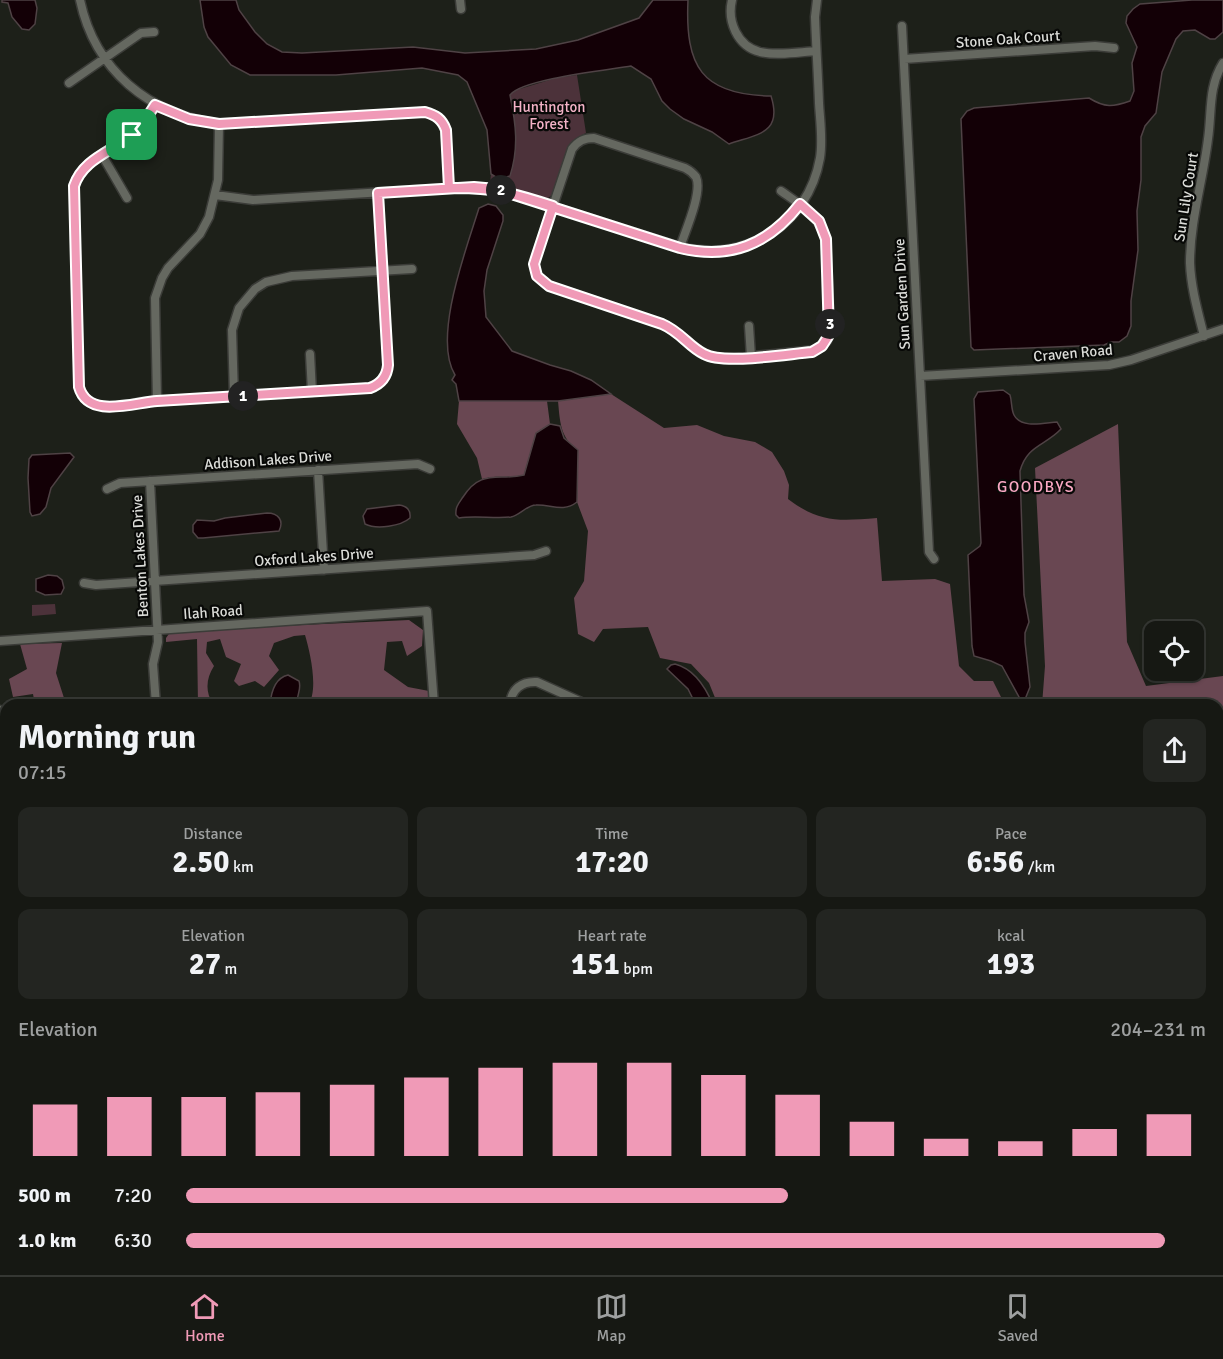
<!DOCTYPE html>
<meta charset="utf-8">
<style>
:root{--surface:#161813;--page:#232521;--text:#f1f3f6;--muted:#9ea0a0;--line:#353733;--accent:#f09ab7}
body{margin:0;font-family:Signika,sans-serif;background:var(--page);color:var(--text);height:100vh;display:flex;flex-direction:column;font-size:22px;white-space:nowrap}
*{box-sizing:border-box;margin:0}
p{font-size:20px;color:var(--muted)}
.icon{flex:none;width:33px;height:33px;fill:none;stroke:currentColor;stroke-width:2;stroke-linecap:round;stroke-linejoin:round}
.map{position:relative;flex:1;overflow:hidden}
.details{position:absolute;left:0px;top:699px;width:1224px;height:576px;display:flex;flex-direction:column;background:var(--surface);border-radius:18px 18px 0 0;box-shadow:0 2px 4px #0004,0 0 0 2px var(--line)}
.details>*{flex:none}
.buttons{position:absolute;left:1144px;top:621px;display:grid;gap:12px}
.buttons a{display:grid;place-items:center;width:60px;height:60px;border-radius:12px;background:var(--surface);box-shadow:0 2px 4px #0004,0 0 0 2px var(--line);font-size:30px}
.pin{position:absolute;display:grid;place-items:center;width:51px;height:51px;color:#fff;margin:-26px;border-radius:12px;box-shadow:0 3px 9px #0006}
.km{position:absolute;width:30px;height:30px;margin:-15px;border-radius:50%;background:#222;color:#fff;font-size:16px;line-height:30px;text-align:center}
.round{display:grid;place-items:center;flex:none;width:63px;height:63px;border-radius:12px;background:var(--page)}
.summary{display:flex;align-items:center;justify-content:space-between;height:102px;padding:0 18px}
h1{font-size:33px;font-weight:700;line-height:45px}
.stats{display:grid;grid-template-columns:repeat(3,1fr);gap:9px;height:102px;padding:6px 18px}
.stats div{display:grid;align-content:center;border-radius:12px;background:var(--page);text-align:center}
.stats b{font-size:30px;font-weight:700}
.stats small{font-size:16px;font-weight:400}
.stats p{font-size:16px}
.chart{height:168px;padding:12px 18px}
.chart p{display:flex;justify-content:space-between}
.chart svg{width:100%;height:108px;margin-top:6px;stroke:var(--accent);stroke-width:6}
ul{padding:0 18px;list-style:none;font-size:20px}
li{display:grid;grid-template-columns:96px 72px 1fr;align-items:center;height:45px}
li i{height:15px;border-radius:8px;background:var(--accent)}
.dock{display:flex;justify-content:space-around;align-items:center;height:84px;border-top:2px solid var(--line);background:var(--surface);font-size:16px;color:var(--muted)}
.dock a{display:grid;justify-items:center;gap:3px}
.dock .active{color:var(--accent)}
.map>svg:first-child{display:block}
.green{fill:#4c323a}
.forest{fill:#694752}
.water{fill:#130006;stroke:#4f4245;stroke-width:1.5}
.lines{fill:none;stroke-linecap:round;stroke-linejoin:round}
.minor-casing{stroke:#3b3c38;stroke-width:11}
.minor{stroke:#656860;stroke-width:8}
.route-casing{stroke:#fff;stroke-width:12}
.route{stroke:#f09ab7;stroke-width:8}
.labels{text-anchor:middle;stroke-width:4.5;stroke-linejoin:round;paint-order:stroke}
.street-label{font-size:15px;fill:#dbdcd8;stroke:#080907}
.park-label{font-size:15px;fill:#f2b2c6;stroke:#080907}
.neighbourhood-label{font-size:16px;letter-spacing:1.5px;fill:#faa9c4;stroke:#080907}
</style>
<div class="map">
<svg width="1223" height="1275" viewBox="0 0 1223 1275">
<rect width="100%" height="100%" fill="#1d2019"/>
<path class="green" d="M577,75L586,133C564,143 560,174 552,195L548,198L490,183L491,174L499,179L512,106L509,96L513,91L556,78Z
M55,604L56,614L32,616V605Z"/>
<path class="forest" d="M611,394L664,428L697,425L724,436L755,442L772,452L784,471L789,485L788,499C820,523 839,521 877,518L882,581L935,579L950,584L959,666L974,681H993L1005,705H718L709,683L691,664L660,658L648,627L603,629L594,642L578,634L574,598L584,581L588,531L577,502L578,451C560,437 560,422 558,401Z
M459,401H547L550,424L536,433L524,475C510,478 496,475 482,479L477,458L457,424Z
M1118,424L1127,642L1146,686L1223,676V890L1218,887V705H1042L1045,666L1035,468Z
M409,620L423,630L422,646L407,656L402,641L387,642L384,670L408,687L429,691L430,705H308C319,690 310,652 305,635L294,636L274,643L269,656L279,670L264,687L255,681L239,686L234,681L241,664L226,657L220,639L207,642L206,653L214,666C206,678 205,692 213,704L198,705L197,639L166,642V638L171,631Z
M62,643L56,673L64,698L63,705H35L33,694L13,697L9,679L27,669L20,644Z
M0,812H6V847L0,842Z
M192,1269H347L352,1275H189Z
M477,1269H854L850,1275H478Z
M873,1269H921V1275H895Z"/>
<path class="water" d="M2,0H35L37,8L35,24L29,30L22,29L12,17L8,3L2,2Z
M200,0H236L239,10L255,32L267,44L282,52L302,53L413,47L465,53L536,49L578,40L639,18L653,0H688C685,66 701,95 771,96C783,134 757,134 729,144L712,132L684,119L670,109L662,101L651,79L631,66C608,70 522,79 510,95C516,124 519,148 510,176L499,179L491,174L487,130L467,82L458,75L422,68L336,75H250L231,65L208,37L204,27Z
M1192,0H1223V32L1215,39H1210L1195,30L1183,31L1176,39L1162,72L1156,113L1145,126L1141,137V180L1137,211L1138,250L1131,301V326L1127,336L1119,342H1111L1104,345L974,350L971,347L961,119L967,111L974,108L1089,98C1105,108 1113,107 1130,101L1134,91L1132,63L1137,47L1126,23L1127,16L1133,9L1140,4Z
M488,204L496,206L503,215V221L487,270L484,291L486,317L512,351L550,365L571,371L591,380L611,394L558,401H459L456,384L452,380L455,375C432,338 467,247 479,208Z
M1003,390L1010,395C1012,401 1011,409 1014,415C1021,429 1044,423 1057,422L1061,429C1045,446 1027,445 1020,471L1024,595L1029,622L1025,633V642L1030,687L1026,697V705H1019V697L1002,666L991,661L974,656L972,646L968,555L980,546L981,543L974,399L978,392Z
M550,424L560,426L564,438L578,450L577,502C563,513 550,504 536,505C527,505 520,515 511,517C493,519 476,515 459,518L456,515C455,507 459,503 463,497C481,469 497,481 524,475L536,433Z
M70,453L74,457L51,488L46,507L40,514L32,516L30,512L28,478L29,459L32,455Z
M399,505C407,506 411,510 410,518C401,526 377,530 365,524L363,516L367,509Z
M267,513C279,513 284,521 279,531L203,538H198L193,532V525L197,520L214,521L225,518Z
M48,575L57,576L62,580L64,588L61,594L45,595L36,591V579Z
M675,664C694,669 706,688 713,705H696L688,689L667,669L671,665Z
M288,675L299,681C302,690 296,695 297,705H270C271,693 275,678 288,675Z
M6,1108V1141L3,1143L0,1153V1109Z
M921,1269H952L956,1275H921Z
M1156,1270L1178,1273L1223,1270V1275H1113L1117,1272Z"/>
<g class="lines">
<defs>
<path id="minor" d="M80,0C95,71 149,114 219,124L425,112C436,115 442,119 446,130L449,188
M460,0L461,9
M732,0C727,21 737,46 760,52C777,56 799,52 816,51
M902,26L929,552L934,559
M904,59L1095,46L1114,48
M69,83L141,33L154,32
M155,105C148,116 142,126 132,134C111,153 83,158 74,186L79,387C87,414 119,407 141,402L370,388C381,384 387,377 388,365L378,193
M102,155L127,198
M215,195L253,200L449,188L496,189L680,247C745,263 808,226 820,158C823,140 820,121 819,103C818,74 816,45 815,17L817,0
M680,247C685,232 703,192 696,177C693,173 689,170 685,168L594,138C584,138 578,141 572,149L536,257C533,271 537,279 549,286L662,324C685,334 698,358 724,359L816,350L827,341L830,329L826,239C819,215 801,205 781,191
M749,326L751,357
M1204,336C1198,312 1191,288 1190,263C1190,221 1203,180 1208,139C1212,112 1208,87 1223,63
M310,354L312,392
M920,376L1109,365L1131,360L1223,329
M234,396L232,330L239,308L255,289L266,282L292,276L412,269
M157,401L155,298L162,278L168,268L200,234L209,217L218,180L219,124
M318,470L324,570
M150,481L158,642L153,664L156,705
M107,489L120,483L418,464L430,469
M84,583L96,585L534,555L546,551
M0,641L427,611L434,705
M510,705C511,689 522,681 537,682L588,705
M631,705H638
M0,710L6,727
M0,841L6,840
M0,918H6
M1218,1052H1223
M0,1073L6,1072
M0,1209L6,1211
M1218,1225H1223
M32,1269L43,1272L109,1269
M363,1269L367,1275
M865,1275L867,1269
M1069,1275L1070,1269"/>
</defs>
<use href="#minor" class="minor-casing"/>
<use href="#minor" class="minor"/>
</g>
<g class="lines">
<defs>
<path id="route" d="M132,135C111,152 83,159 74,186L79,387C88,419 132,403 157,401L370,388C381,384 387,377 388,365L378,193L474,187L496,189L680,248C730,260 768,245 800,204L819,221L826,239L829,335L822,346L812,352C787,354 724,365 704,354C689,347 681,332 662,324L549,286L537,276L534,264L553,206C513,193 492,187 449,188L446,130C442,119 436,115 425,112L219,124L189,119L155,105L144,122L132,135"/>
</defs>
<use href="#route" class="route-casing"/>
<use href="#route" class="route"/>
</g>
<g class="labels">
<g class="street-label">
<text transform="translate(1008 39) rotate(-4)" y="5">Stone Oak Court</text>
<text transform="translate(1186 197) rotate(-81)" y="5">Sun Lily Court</text>
<text transform="translate(902 294) rotate(-93)" y="5">Sun Garden Drive</text>
<text transform="translate(1073 353) rotate(-5)" y="5">Craven Road</text>
<text transform="translate(268 460) rotate(-4)" y="5">Addison Lakes Drive</text>
<text transform="translate(140 556) rotate(-93)" y="5">Benton Lakes Drive</text>
<text transform="translate(314 557) rotate(-4)" y="5">Oxford Lakes Drive</text>
<text transform="translate(213 612) rotate(-4)" y="5">Ilah Road</text>
</g>
<g class="park-label">
<text x="549" y="112">Huntington<tspan x="549" dy="17">Forest</tspan></text>
</g>
<g class="neighbourhood-label">
<text x="1036" y="492">GOODBYS</text>
</g>
</g>
</svg>
<div class="buttons">
<a><svg class="icon" aria-label="locate" viewBox="0 0 24 24"><circle cx="12" cy="12" r="6"/><path d="M12 2v4M12 18v4M2 12h4M18 12h4"/></svg></a>
</div>
<div class="pin" style="left:132px;top:135px;background:#1e9e55"><svg class="icon" aria-label="arrive" viewBox="0 0 24 24"><path d="M6 21V4h12l-3 4 3 4H6"/></svg></div>
<b class="km" style="left:243px;top:396px">1</b>
<b class="km" style="left:501px;top:190px">2</b>
<b class="km" style="left:830px;top:324px">3</b>
<section class="details">
<div class="summary"><div><h1>Morning run</h1><p>07:15</p></div><a class="round"><svg class="icon" aria-label="share" viewBox="0 0 24 24"><path d="M12 15V3M7 8l5-5 5 5M5 13v7h14v-7"/></svg></a></div>
<div class="stats">
<div><p>Distance</p><b>2.50<small> km</small></b></div>
<div><p>Time</p><b>17:20</b></div>
<div><p>Pace</p><b>6:56<small> /km</small></b></div>
</div>
<div class="stats">
<div><p>Elevation</p><b>27<small> m</small></b></div>
<div><p>Heart rate</p><b>151<small> bpm</small></b></div>
<div><p>kcal</p><b>193</b></div>
</div>
<div class="chart"><p><span>Elevation</span>204–231 m</p>
<svg viewBox="0 0 160 44" preserveAspectRatio="none"><path d="M5 44V23M15 44V20M25 44V20M35 44V18M45 44V15M55 44V12M65 44V8M75 44V6M85 44V6M95 44V11M105 44V19M115 44V30M125 44V37M135 44V38M145 44V33M155 44V27"/></svg>
</div>
<ul>
<li><b>500 m</b>7:20<i style="width:59%"></i></li>
<li><b>1.0 km</b>6:30<i style="width:96%"></i></li>
</ul>
</section>
</div>
<nav class="dock">
<a class="active"><svg class="icon" aria-label="home" viewBox="0 0 24 24"><path d="M3 11l9-7 9 7M6 9v11h12V9"/></svg>Home</a>
<a><svg class="icon" aria-label="map" viewBox="0 0 24 24"><path d="M3 6l6-2 6 2 6-2v14l-6 2-6-2-6 2zM9 4v14M15 6v14"/></svg>Map</a>
<a><svg class="icon" aria-label="saved" viewBox="0 0 24 24"><path d="M7 4h10v16l-5-4-5 4z"/></svg>Saved</a>
</nav>
